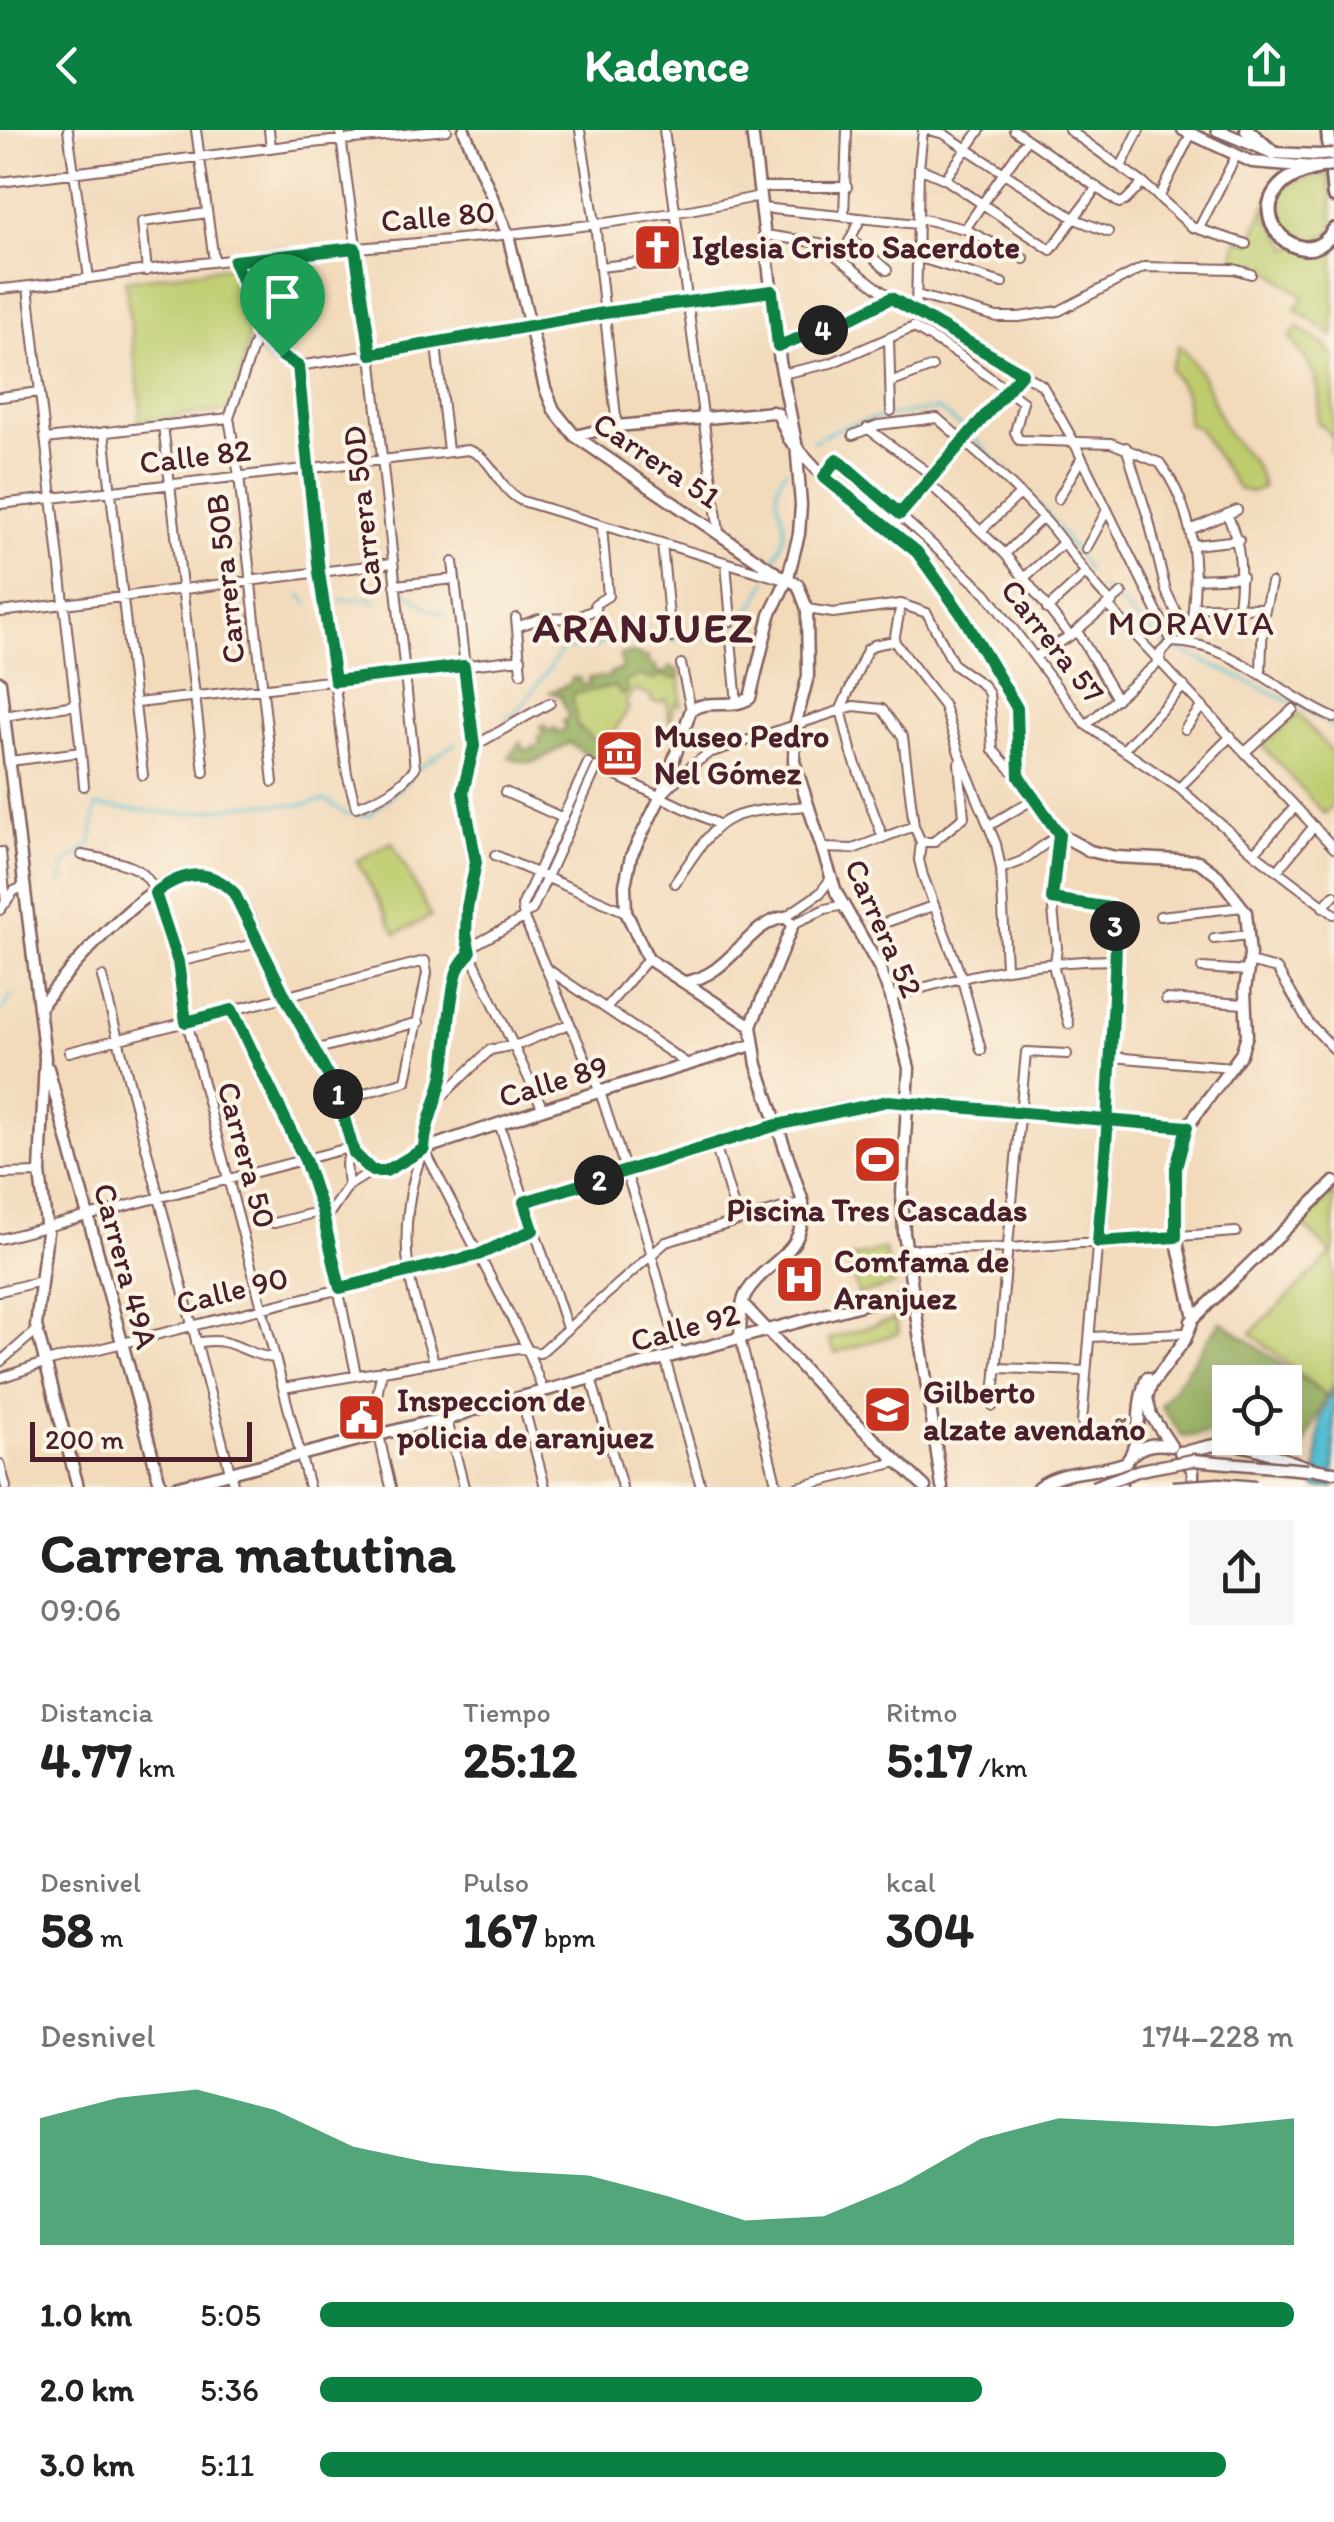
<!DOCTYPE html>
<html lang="es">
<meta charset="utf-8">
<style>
:root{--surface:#fff;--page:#f6f6f6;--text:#222;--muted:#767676;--accent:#0b8043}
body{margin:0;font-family:Itim,sans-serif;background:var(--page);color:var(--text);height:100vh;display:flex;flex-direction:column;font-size:38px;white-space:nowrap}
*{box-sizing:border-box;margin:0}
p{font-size:32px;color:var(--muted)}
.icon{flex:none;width:55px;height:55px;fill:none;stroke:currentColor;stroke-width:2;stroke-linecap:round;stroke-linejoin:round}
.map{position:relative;height:1357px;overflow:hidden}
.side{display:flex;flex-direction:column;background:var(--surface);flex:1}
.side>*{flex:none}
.controls{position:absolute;left:1212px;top:1235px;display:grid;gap:20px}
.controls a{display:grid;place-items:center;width:90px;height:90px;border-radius:0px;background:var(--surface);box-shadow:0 5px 25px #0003;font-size:50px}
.scale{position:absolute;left:30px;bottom:25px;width:222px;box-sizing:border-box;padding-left:10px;border:5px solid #4a1f2b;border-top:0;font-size:28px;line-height:35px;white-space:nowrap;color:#4a1f2b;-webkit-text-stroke:8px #fcf5e5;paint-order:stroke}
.pin{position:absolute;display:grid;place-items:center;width:85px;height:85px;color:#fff;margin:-102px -42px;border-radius:50% 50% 50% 0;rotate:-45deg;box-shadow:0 0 10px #0007}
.pin .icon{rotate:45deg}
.km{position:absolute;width:50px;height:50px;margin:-25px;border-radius:50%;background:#222;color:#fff;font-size:28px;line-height:50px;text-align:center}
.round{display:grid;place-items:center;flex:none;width:105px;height:105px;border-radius:0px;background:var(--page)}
.overview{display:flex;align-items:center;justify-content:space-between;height:170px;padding:0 40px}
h1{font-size:55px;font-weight:700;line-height:75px}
.metrics{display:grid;grid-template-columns:repeat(3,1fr);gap:15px;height:170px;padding:10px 40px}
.metrics div{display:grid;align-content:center}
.metrics b{font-size:50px;font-weight:700}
.metrics small{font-size:28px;font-weight:400}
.metrics p{font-size:28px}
.chart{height:280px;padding:20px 40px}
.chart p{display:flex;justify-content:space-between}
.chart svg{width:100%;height:180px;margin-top:10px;fill:var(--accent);opacity:.7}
ul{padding:0 40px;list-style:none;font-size:32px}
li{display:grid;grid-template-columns:160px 120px 1fr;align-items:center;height:75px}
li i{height:25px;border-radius:12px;background:var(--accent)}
header{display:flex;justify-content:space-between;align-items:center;height:130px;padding:0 40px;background:var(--accent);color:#fff;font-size:45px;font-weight:700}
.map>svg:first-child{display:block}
.green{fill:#becc6e;stroke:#84764c;stroke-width:2.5}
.forest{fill:#96b061;stroke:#706846;stroke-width:2.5}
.water{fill:#58c0d4;stroke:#517080;stroke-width:2.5}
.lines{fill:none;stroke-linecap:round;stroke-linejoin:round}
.stream{stroke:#58c0d4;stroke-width:2.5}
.street-casing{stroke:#85605d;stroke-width:12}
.secondary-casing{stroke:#85605d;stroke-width:15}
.highway-casing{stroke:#85605d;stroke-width:18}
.street{stroke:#fff;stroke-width:8}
.secondary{stroke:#fff;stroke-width:10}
.highway{stroke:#fff;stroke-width:12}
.secondary-bridge-casing{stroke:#85605d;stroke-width:15;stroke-linecap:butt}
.secondary-bridge{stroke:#fff;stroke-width:10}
.route-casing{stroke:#fff;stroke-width:20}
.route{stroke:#0b8043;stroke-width:12}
.labels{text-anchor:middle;stroke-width:8;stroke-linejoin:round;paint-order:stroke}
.street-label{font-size:32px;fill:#4a1f2b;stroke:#fcf5e5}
.poi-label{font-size:32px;font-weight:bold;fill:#4a1f2b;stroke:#fcf5e5;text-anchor:start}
.neighbourhood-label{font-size:35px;letter-spacing:2.5px;fill:#4a1f2b;stroke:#fcf5e5}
.district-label{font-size:42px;font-weight:bold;letter-spacing:2.5px;fill:#4a1f2b;stroke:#fcf5e5}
</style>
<header><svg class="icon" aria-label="back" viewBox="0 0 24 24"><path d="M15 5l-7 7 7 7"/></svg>Kadence<svg class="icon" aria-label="share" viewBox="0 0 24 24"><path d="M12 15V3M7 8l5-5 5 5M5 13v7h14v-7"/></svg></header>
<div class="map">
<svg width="1334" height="1357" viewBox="0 0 1334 1357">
<rect width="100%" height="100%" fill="#fcf5e5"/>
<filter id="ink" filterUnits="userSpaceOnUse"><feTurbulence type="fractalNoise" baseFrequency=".01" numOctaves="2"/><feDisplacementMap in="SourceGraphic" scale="20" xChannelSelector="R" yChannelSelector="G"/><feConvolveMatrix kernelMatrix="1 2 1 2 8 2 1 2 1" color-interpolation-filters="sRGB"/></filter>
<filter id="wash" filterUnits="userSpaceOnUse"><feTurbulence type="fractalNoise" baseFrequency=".0048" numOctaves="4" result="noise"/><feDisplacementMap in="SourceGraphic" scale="40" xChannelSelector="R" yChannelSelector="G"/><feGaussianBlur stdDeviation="2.25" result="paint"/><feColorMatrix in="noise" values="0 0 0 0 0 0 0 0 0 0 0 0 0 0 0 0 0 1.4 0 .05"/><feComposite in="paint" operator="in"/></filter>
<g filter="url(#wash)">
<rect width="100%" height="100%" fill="#f2dabb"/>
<path class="green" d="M1329,45L1334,93L1330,103L1309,114L1282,103C1268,60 1288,48 1329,45Z
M1269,68L1267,87L1290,118L1334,107V206L1295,179L1304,167L1265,137L1250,139L1233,133L1238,108L1250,113Z
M232,136L253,186L242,241L230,280L138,291L141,278L125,151Z
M1298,197L1327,217L1334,227V322H1331L1333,307L1317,291C1324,252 1313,239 1290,208Z
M1179,215C1204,241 1208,259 1221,291C1233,319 1258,324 1263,358L1251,362L1238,359L1198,298L1188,294L1185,263L1170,239Z
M639,545H661L675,549L680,546L681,577L680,570L674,576L670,594L666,569L658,573L651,571L652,566L635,560L625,573L629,578L614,602L607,603L602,616L577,596L572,563L615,556L622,565L626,564L624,553Z
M1298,584L1334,625V674L1324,684L1262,615Z
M392,712L431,786L396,804L357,731Z
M1334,1063V1254L1326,1266L1251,1203L1332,1124L1302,1094Z
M884,1119L894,1155L858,1165L849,1129Z
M895,1189L899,1203L835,1223L829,1209Z"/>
<path class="forest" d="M632,523L649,528L648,533L656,536V542L667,543L669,537L679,541L680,546L675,549L661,545L654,550L639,545L624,553L628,561L622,565L615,556L572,564L577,596L602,616L595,630L569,613C545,626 535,640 509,627L520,612L526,622L541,613L538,606L544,603L540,597L544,595L549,601L555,598L557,603L566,598L563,591L569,587L560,565L550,562L568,555L573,548H580L581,555L589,554V548L610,547V543L622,539L620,525Z
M1221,1191L1326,1266L1304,1315L1279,1308H1285V1252H1230V1300L1183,1307L1161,1276Z"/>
<path class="water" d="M1334,1254V1357H1316L1320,1288Z"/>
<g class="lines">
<path class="stream" d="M973,307L1047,383L1088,440
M812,312C850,288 894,285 938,279L967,301
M773,434C777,424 783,413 784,402C787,378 765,371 786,339
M1102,457L1162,512L1292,572L1334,597
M402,459L429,479L447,485
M301,465L308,474
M341,470L370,468L376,474
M536,495L547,510L563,518
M505,591L526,571L563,519C604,519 599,518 628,491H634C640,496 644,503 651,506C659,509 667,509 675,509C718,513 751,490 767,450
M418,638L456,613
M61,756L66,733L91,714L96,676L182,684L251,674L302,675L326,670L346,684L369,686L410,649
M0,883L13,865"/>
</g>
</g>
<g filter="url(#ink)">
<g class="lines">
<defs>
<path id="street" d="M68,0L89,148
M196,0L214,131
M269,0L271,18
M580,0L595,93L617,296
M664,0L719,402
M929,0L944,4L1075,89L1108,102
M1014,0L1119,73L1125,71L1143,53
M1069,0L1143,53L1192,97L1246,114
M1121,37L1139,0
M919,38L945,49L1051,120L1097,57
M945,49L980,0
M0,52L301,14L447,0
M760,57H847
M1159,68L1191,4
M762,78L918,94
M844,87L847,0
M919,88L965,99L1024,129
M1199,98L1236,26
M965,99L1027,9
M765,105L819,113L891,168L1042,255L1074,312L1172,512
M853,110L887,140
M917,127L1002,153
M840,129L860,90
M234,131L250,167L258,203L229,288L239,346L273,652
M600,137L681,128
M147,141L142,92L207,83
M0,159C71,153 140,139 211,132C394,112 580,106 760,66
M917,165L997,187H1019L1059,181L1144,137L1234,139L1251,144
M916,181L919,38L923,0
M913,197L958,224L1023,272L1015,302L1019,310L1111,313L1160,333C1199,386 1200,451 1188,512
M258,203L282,226L298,236L319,442L347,644L356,677C381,668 398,659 415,638L371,224L340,0
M889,208L891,281
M436,215L448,321
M778,216L852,188L891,168
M298,236L436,215L603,183L772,161
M782,244L831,233L914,197
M890,253L932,237
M0,267L40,262
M163,295L204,642
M867,298L926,341L932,356L1005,424L1070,506
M104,302L143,645
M853,305L878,295L937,288C974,320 1011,352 1044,389C1069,416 1085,448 1112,473
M46,309L229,288
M1126,317L1149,391L1166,461L1178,486L1192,493
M824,347L837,329L986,463L1086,595L1179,658L1254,723L1334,784
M1058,369L1081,329
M0,374L468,320C495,328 497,359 522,371L781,449
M901,384L1022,243
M1227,384C1242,417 1242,443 1238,478
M1192,399L1237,380
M982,400L1020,364
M662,414L671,508
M1194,415L1239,410
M1086,419L1106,382
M1005,424L1043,387
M453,432L474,616L463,662L476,732L467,778L466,804L470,823C464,829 460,834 457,842C448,874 449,911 443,944C438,970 425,993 424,1019L527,1218L543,1261
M726,433L731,491
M1024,448L1063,413
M1195,449L1242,447
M395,455L455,449
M1109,477L1334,718
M1195,477L1265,478
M807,479L833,483L901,474L927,483L954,535L983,555L989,564L993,620L1018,647
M1047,479L1085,444
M0,482L392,433
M516,488L521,543
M519,496L539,489L576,488L596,479L595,474L608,466L602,397
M1077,501L1117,569
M731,509L737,574
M894,511L944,576L959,623L996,714L1001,739L1006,837
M894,511L901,474
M1035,527L1070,506L1122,463
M681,534L691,580
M1261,541L1263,488L1271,453
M137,573L521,529
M4,586L75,575
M1086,595L1160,531L1161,522L1172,512C1236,513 1279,565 1334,588
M1185,599L1202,576
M474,616L550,573
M1123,620L1184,556
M81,622L84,656
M1245,622L1293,579
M10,631L81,622L28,157
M588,633L522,776L524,788L600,962L643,1094L679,1224
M1179,658L1231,606
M505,662L563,688
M664,663L686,640L709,623L854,576L882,579L903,607L914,696L921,712L919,730L923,746L961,846L981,920
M990,695L1034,669
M1059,704L1052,769L1057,818L1054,839L1069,894
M883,708L852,624L841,579L867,520L874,515L894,511
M921,712H933L964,687L959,633
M822,718L853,719L914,696
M1,722L6,773
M1254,723L1295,677
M82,725C102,729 126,731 142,743C165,761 185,862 187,892L309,1357
M495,725L626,782
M1001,739L1022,731L1059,704
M1277,741L1314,696
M675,753C723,681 723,683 808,676
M1052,769L1110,777L1116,798L1107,1001L1082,1292
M1323,777L1334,765
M0,780L14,761L25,756
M525,783L532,780L597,637L718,694
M1160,786L1243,777
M785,787L820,763L832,747
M524,788L476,814L470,823L543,979
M887,792L933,776
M793,794L825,779L844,775
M1214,809L1248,805
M178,832L258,813
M1249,832L1277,839L1309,893L1334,919
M546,838L689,935
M1202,838L1248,841
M102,847L234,1357
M891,867C971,843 1032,831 1116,830
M1166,869L1245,874
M606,878L648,829
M232,880L305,1030L322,1081L356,1244
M314,920L419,892
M69,922L425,831L427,843L406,951L341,970
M1112,927L1231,937
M438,970L490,920L520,914L569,894
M499,993L567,1198
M715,1014L738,1091
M424,1019C408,1055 403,1103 409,1142C413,1172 426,1203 434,1232
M0,1044L40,1043
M348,1056L346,1034L352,1017
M524,1072C590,1052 656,1032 722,1012C781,994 847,968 909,972
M324,1091L348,1056L372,1041
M274,1093L322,1081
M0,1109L352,1017
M906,1119L1010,1118L1236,1102
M0,1161L41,1151
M1090,1207L1182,1203
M740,1208L777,1357
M196,1213C234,1205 240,1224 274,1228
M665,1228L701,1357
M0,1232L37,1200
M996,1238L1086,1241
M383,1240C369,1278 382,1320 391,1357
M0,1248L50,1231L478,1125L533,1100
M591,1248L622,1357
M283,1258L518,1218L540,1223L666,1112L803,1072
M521,1266L545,1357
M993,1276L1026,922L1067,924
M447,1290L464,1357
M0,1334L6,1357
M798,1357L897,1332"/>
<path id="secondary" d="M464,0L508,105L545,258L554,280L575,306L782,447
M752,0L780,232L796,313L801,375L799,404L788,447
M1183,0L1252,32L1314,37
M1217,0L1273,23L1319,25
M575,306L617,296L773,282L778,284L789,309L824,347L917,422L962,485L1017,578L1019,647L1059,704L1090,721L1116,727L1198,731L1218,746L1246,782L1250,825L1245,860L1247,905L1241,924L1187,997L1175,1038L1176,1107L1194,1187L1185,1210L1151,1255L1147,1268L1151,1285L1171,1316
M789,449L798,455L807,479L808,546L795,596L794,631L836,762L879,837L891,867L909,938L902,1064L904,1103L942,1357
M0,552L45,928L40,1043L47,1102L36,1196L78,1357
M685,852C731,845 746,794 785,787L793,794L751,896L757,935L803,1072C805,1128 770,1126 747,1162C739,1174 741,1194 740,1208
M40,877C68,840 141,756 186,745C201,742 218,747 229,757C247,774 262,821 274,845C295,885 323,925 339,967C350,993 346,1025 372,1041H386L424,1019L543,979L752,915
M751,896L648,829L626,782L625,755L631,726L661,666L691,580C710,568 732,580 750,568L770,485L785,454
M48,938L161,1357
M909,972L1187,997
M743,1174L831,1269L925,1357
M1191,1191L1334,1052
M1180,1322C1196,1321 1212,1313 1227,1314C1264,1315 1295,1339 1334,1342
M1131,1324C1143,1299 1135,1273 1147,1248
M1184,1327L1193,1341V1357
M175,1357L425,1293L447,1290L470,1281L912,1161
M1038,1357C1064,1338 1095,1344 1124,1333
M1121,1357C1119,1327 1142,1309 1171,1316"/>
<path id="highway" d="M1247,0L1273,23
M1328,0L1334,66
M1320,37C1216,60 1300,158 1334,100"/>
</defs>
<use href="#street" class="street-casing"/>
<use href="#secondary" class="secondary-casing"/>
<use href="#highway" class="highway-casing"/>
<use href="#street" class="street"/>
<use href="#secondary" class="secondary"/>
<use href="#highway" class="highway"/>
<defs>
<path id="secondary-bridge" d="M1319,25L1334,24
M1320,37L1334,36
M1093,1357L1140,1340L1193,1330L1308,1340
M1172,1357L1219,1354L1256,1357"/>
</defs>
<use href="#secondary-bridge" class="secondary-bridge-casing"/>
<use href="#secondary-bridge" class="secondary-bridge"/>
</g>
</g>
<g class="lines" filter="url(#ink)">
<defs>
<path id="route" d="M282,226L298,236L319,442L335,551L464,536L474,616L463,662L476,732L467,778L466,804L470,823C464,829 460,834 457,842C448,874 449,911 443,944C438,970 425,993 424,1019L386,1041H372L354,1023L336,960L285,866L234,763C209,737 182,742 155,763L178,832L186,892L232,880L305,1030L322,1081L340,1158L478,1125L533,1100L524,1072L777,995L888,971L1187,997L1176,1038V1107L1098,1112L1107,1001C1109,933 1116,866 1116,798L1110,778L1052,769L1059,704L1019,647L1017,578L962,485L917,422L824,347L837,329L900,384L1022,243L891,168L852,188L778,216L772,161L604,183L371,224L355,118L234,131L250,168L258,203L282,226"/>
</defs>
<use href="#route" class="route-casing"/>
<use href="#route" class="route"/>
</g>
<defs>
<symbol id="church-square" viewBox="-11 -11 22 22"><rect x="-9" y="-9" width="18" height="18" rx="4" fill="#c8321e" stroke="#fcf5e5"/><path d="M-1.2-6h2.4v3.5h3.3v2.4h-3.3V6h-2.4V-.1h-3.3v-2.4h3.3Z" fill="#fff"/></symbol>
<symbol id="museum-square" viewBox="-11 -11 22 22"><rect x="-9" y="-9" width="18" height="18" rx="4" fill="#c8321e" stroke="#fcf5e5"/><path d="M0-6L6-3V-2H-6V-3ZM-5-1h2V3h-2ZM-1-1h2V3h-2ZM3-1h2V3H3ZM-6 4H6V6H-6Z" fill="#fff"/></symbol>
<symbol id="stadium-square" viewBox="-11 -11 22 22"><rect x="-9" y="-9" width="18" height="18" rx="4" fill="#c8321e" stroke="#fcf5e5"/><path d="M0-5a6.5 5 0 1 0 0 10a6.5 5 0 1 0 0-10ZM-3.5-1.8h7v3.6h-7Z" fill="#fff"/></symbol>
<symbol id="hospital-square" viewBox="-11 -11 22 22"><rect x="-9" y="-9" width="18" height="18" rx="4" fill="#c8321e" stroke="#fcf5e5"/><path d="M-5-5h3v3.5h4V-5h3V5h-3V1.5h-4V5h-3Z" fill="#fff"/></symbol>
<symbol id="university-square" viewBox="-11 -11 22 22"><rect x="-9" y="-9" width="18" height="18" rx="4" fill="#c8321e" stroke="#fcf5e5"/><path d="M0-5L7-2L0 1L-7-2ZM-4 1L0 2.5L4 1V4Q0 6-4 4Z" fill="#fff"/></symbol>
<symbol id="civic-square" viewBox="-11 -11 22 22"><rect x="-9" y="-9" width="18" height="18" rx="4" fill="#c8321e" stroke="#fcf5e5"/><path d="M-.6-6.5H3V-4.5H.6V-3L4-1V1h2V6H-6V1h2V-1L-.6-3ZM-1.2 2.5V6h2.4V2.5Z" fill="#fff"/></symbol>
</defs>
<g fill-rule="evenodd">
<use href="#church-square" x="630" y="90" width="55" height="55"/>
<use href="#museum-square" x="592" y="596" width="55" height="55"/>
<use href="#stadium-square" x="850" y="1002" width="55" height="55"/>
<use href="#hospital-square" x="772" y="1122" width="55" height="55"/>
<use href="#university-square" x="860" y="1252" width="55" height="55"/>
<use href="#civic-square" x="334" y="1260" width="55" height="55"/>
</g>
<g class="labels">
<g class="street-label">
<text transform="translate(438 86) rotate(-5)" y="11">Calle 80</text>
<text transform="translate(195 326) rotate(-7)" y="11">Calle 82</text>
<text transform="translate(657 330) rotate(34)" y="11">Carrera 51</text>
<text transform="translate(362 381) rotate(-96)" y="11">Carrera 50D</text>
<text transform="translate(225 449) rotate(-96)" y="11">Carrera 50B</text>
<text transform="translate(1053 511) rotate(52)" y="11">Carrera 57</text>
<text transform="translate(884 798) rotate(66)" y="11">Carrera 52</text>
<text transform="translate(553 951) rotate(-17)" y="11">Calle 89</text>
<text transform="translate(247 1025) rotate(75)" y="11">Carrera 50</text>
<text transform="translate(126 1136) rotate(75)" y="11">Carrera 49A</text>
<text transform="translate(232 1160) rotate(-14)" y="11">Calle 90</text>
<text transform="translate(685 1197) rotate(-15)" y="11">Calle 92</text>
</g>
<g class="poi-label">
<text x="692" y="128">Iglesia Cristo Sacerdote</text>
<text x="654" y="617">Museo Pedro<tspan x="654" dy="37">Nel Gómez</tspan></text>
<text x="877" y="1091" text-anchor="middle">Piscina Tres Cascadas</text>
<text x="834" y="1142">Comfama de<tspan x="834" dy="37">Aranjuez</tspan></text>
<text x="923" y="1273">Gilberto<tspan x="923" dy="37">alzate avendaño</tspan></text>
<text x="397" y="1281">Inspeccion de<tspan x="397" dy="37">policia de aranjuez</tspan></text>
</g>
<g class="neighbourhood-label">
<text x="1192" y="505">MORAVIA</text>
</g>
<g class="district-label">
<text x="644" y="512">ARANJUEZ</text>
</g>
</g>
</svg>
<div class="controls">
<a><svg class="icon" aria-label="locate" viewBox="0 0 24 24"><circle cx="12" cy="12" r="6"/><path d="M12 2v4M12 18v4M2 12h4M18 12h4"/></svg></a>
</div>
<div class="scale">200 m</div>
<div class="pin" style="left:282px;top:226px;background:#1e9e55"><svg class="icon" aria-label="arrive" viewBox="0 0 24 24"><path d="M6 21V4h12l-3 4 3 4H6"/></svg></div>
<b class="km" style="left:338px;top:964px">1</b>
<b class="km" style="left:599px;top:1050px">2</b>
<b class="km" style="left:1115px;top:796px">3</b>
<b class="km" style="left:823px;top:200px">4</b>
</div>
<section class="side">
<div class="overview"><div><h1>Carrera matutina</h1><p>09:06</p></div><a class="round"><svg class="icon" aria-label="share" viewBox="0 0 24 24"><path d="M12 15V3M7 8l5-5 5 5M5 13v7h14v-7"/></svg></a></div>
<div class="metrics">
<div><p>Distancia</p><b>4.77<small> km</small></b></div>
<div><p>Tiempo</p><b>25:12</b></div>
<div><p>Ritmo</p><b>5:17<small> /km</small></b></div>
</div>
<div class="metrics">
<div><p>Desnivel</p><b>58<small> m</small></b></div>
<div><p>Pulso</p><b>167<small> bpm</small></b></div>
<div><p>kcal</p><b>304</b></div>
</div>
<div class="chart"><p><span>Desnivel</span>174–228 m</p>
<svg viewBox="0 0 160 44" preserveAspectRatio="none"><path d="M0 44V13L10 8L20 6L30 11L40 20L50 24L60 26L70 27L80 32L90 38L100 37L110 29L120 18L130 13L140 14L150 15L160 13V44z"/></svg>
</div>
<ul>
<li><b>1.0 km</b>5:05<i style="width:100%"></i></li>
<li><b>2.0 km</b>5:36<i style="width:68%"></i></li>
<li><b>3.0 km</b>5:11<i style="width:93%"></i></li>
</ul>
</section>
